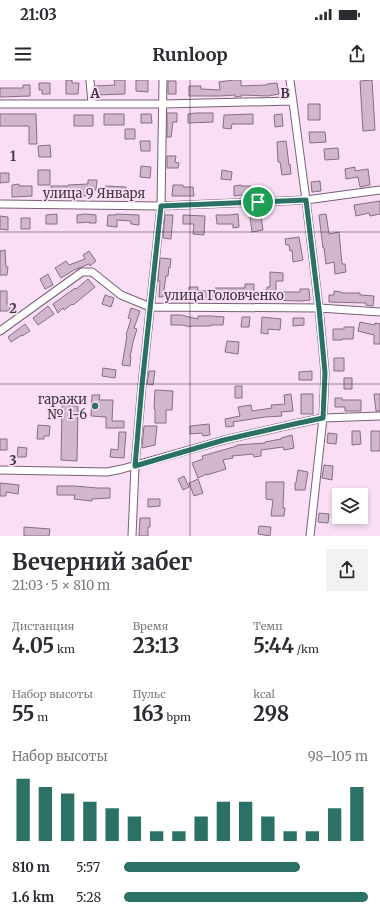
<!DOCTYPE html>
<html lang="ru">
<meta charset="utf-8">
<style>
:root{--surface:#fff;--page:#f2f2f3;--text:#2b2b33;--muted:#7c7c81;--accent:#2b7165}
body{margin:0;font-family:Merriweather,serif;background:var(--page);color:var(--text);height:100vh;display:flex;flex-direction:column;font-size:15px;white-space:nowrap}
*{box-sizing:border-box;margin:0}
p{font-size:13px;color:var(--muted)}
.icon{flex:none;width:22px;height:22px;fill:none;stroke:currentColor;stroke-width:2;stroke-linecap:round;stroke-linejoin:round}
.map{position:relative;height:456px;overflow:hidden}
.details{display:flex;flex-direction:column;background:var(--surface);flex:1}
.details>*{flex:none}
.tools{position:absolute;left:332px;top:408px;display:grid;gap:8px}
.tools a{display:grid;place-items:center;width:36px;height:36px;border-radius:0px;background:var(--surface);box-shadow:0 2px 6px #0003;font-size:20px}
.pin{position:absolute;display:grid;place-items:center;width:34px;height:34px;color:#fff;margin:-17px;border:2px solid #fff;border-radius:50%;box-shadow:0 1px 4px #0007}
.round{display:grid;place-items:center;flex:none;width:42px;height:42px;border-radius:0px;background:var(--page)}
.overview{display:flex;align-items:center;justify-content:space-between;height:68px;padding:0 12px}
h1{font-size:22px;font-weight:700;line-height:30px}
.metrics{display:grid;grid-template-columns:repeat(3,1fr);gap:6px;height:68px;padding:4px 12px}
.metrics div{display:grid;align-content:center}
.metrics b{font-size:20px;font-weight:700}
.metrics small{font-size:11px;font-weight:400}
.metrics p{font-size:11px}
.chart{height:112px;padding:8px 12px}
.chart p{display:flex;justify-content:space-between}
.chart svg{width:100%;height:72px;margin-top:4px;stroke:var(--accent);stroke-width:6}
ul{padding:0 12px;list-style:none;font-size:13px}
li{display:grid;grid-template-columns:64px 48px 1fr;align-items:center;height:30px}
li i{height:10px;border-radius:5px;background:var(--accent)}
.status{display:flex;justify-content:space-between;align-items:center;height:28px;padding:0 20px;background:var(--surface);direction:ltr}
.status svg{height:11px;fill:currentColor}
header{display:flex;justify-content:space-between;align-items:center;height:52px;padding:0 12px;background:var(--surface);font-size:18px;font-weight:700}
.map>svg:first-child{display:block}
.building{fill:#d1b7ce;stroke:#856e83}
.lines{fill:none;stroke-linecap:round;stroke-linejoin:round}
.minor-casing{stroke:#776075;stroke-width:9}
.minor{stroke:#fff;stroke-width:7}
.route-casing{stroke:#fff;stroke-width:8}
.route{stroke:#2b7165;stroke-width:5}
.grid{fill:none;stroke:#413740;stroke-width:1;stroke-opacity:0.55}
.poi-dot{fill:#2b7165;stroke:#f9def5;stroke-width:1.5}
.labels{text-anchor:middle;stroke-width:3.5;stroke-linejoin:round;paint-order:stroke}
.street-label{font-size:13px;fill:#413740;stroke:#f9def5}
.poi-label{font-size:13px;fill:#413740;stroke:#f9def5;text-anchor:end}
.grid-label{font-size:13px;text-anchor:middle;font-weight:bold;fill:#413740;stroke:#f9def5;stroke-width:3.5;stroke-linejoin:round;paint-order:stroke}
</style>
<div class="status"><b>21:03</b><svg viewBox="0 0 49 12"><path d="M0 12V9h3v3zM5 12V6h3v6zM10 12V3h3v9zM15 12V0h3v12zM26 1h20v11H26zM47 4h2v5h-2z"/></svg></div>
<header><svg class="icon" aria-label="menu" viewBox="0 0 24 24"><path d="M4 6h16M4 12h16M4 18h16"/></svg>Runloop<svg class="icon" aria-label="share" viewBox="0 0 24 24"><path d="M12 15V3M7 8l5-5 5 5M5 13v7h14v-7"/></svg></header>
<div class="map">
<svg width="380" height="456" viewBox="0 0 380 456">
<rect width="100%" height="100%" fill="#f9def5"/>
<path class="building" d="M66,0H72V3H79L78,14H66Z
M114,0H125V14L96,15L95,6L115,5Z
M136,0H148V12L136,11Z
M234,0H241V6L267,5V4L277,3L279,14L268,16L241,15L242,16L235,17V15L220,16H189V6H201V9L220,10L219,2Z
M372,0L375,50L363,51L360,1Z
M168,1H176V14H168Z
M39,3H50V14H42V10H39Z
M23,5H30V16L0,17V8H23Z
M308,24H320V40H308Z
M167,33H177V42H173L171,57H167Z
M196,33H213V42L188,43V34Z
M0,34H36L37,64H29V46H0Z
M104,34H124V45H104Z
M141,34H151L152,43H141Z
M253,34V44H232L231,49L223,48L224,35Z
M282,34L283,46L275,47L274,35Z
M74,35H93V46H74Z
M125,49H135V59H125Z
M309,52H325L326,62L310,63Z
M140,61H150V71H141Z
M286,61L289,85L290,84L291,94L282,95L280,82H278L277,62Z
M50,65L51,77H39L38,66Z
M338,68L339,79L325,80L324,69Z
M167,76H176L175,82L179,83L178,88H167Z
M141,86L151,87L150,98L140,97Z
M355,87V91L368,89L370,105L360,107L358,97L346,99L345,89Z
M38,90H50V105H38Z
M222,90L232,92L231,100L221,99Z
M0,93H9V102L0,103Z
M88,100H97L96,110H86V116H51V106H68V105L88,104Z
M320,101L321,111L312,112L311,102Z
M19,104V106H32V116L12,117V105Z
M173,105H183V107H193L194,116H172Z
M241,105V106H251L252,108H253V114L234,116V106Z
M105,106L126,107V117L105,116Z
M380,121V134L370,136L369,133L356,136L354,125Z
M57,134V144H46V135Z
M85,134L96,135V143H89V142L77,143V135Z
M116,134L139,135V145L131,144V141L117,140V147L107,146L108,135H116Z
M238,134L239,147L233,148V144H217L216,135H229Z
M326,134L329,154L339,152L342,184H345L346,192L335,194L334,182L326,184L324,168H323L319,135Z
M165,135H173L171,159L163,158Z
M183,135L205,136L204,155L193,154L194,144H183Z
M0,136L8,137V150L0,149Z
M261,136L263,150L252,152L250,137Z
M21,138H30V149H21Z
M299,157L303,180L293,182L292,170L290,171L289,165H286L285,159Z
M5,170L6,187H8L7,195H0V171Z
M89,171L96,181L90,186L89,184L74,190L61,198L55,188L66,181L69,185L85,179L83,175Z
M160,178L171,179L170,188L169,187L168,196H166L163,217H159L160,201H158Z
M270,192L283,193V201H276V212H300V209H309L310,220L301,221L266,220L267,207H270Z
M48,194L53,205L45,209L40,199Z
M88,199L95,207L73,225L72,224L64,230L63,228L58,233L53,224L75,208L76,209Z
M245,204H254V215H240V219L189,220V207H198V211H215V208H245Z
M0,211H7V224H10V231H0Z
M334,211L341,212V213H360V215L374,216L373,226L366,225V223L329,222V215H334Z
M105,215L114,218L111,227L102,224Z
M48,226L54,234L38,245L33,238Z
M131,228L140,231L134,248L137,249L133,262L130,277H131L130,286L122,285L127,256L126,255L131,239L128,238Z
M171,235H181L198,239V236H211L224,237L223,245H211V246H191V247L182,245H171Z
M242,237H250L249,247H241Z
M262,237L281,239L280,250L268,249V254L261,253Z
M293,238H304V245L293,246Z
M360,242L375,245V243L380,244V264H374V255L358,251Z
M25,244L30,251L22,256V255L11,262L8,257Z
M344,247H354L353,259H342V260H333V249H344Z
M227,261L239,262L238,274L225,272Z
M334,278H344V291H334Z
M103,288L116,290L115,298L102,296Z
M149,291H155L153,305L147,304Z
M312,291V300H299V292Z
M344,298H352V309H344Z
M235,306H242V318H235Z
M155,310L173,311L172,330H166V343H155V329H154Z
M291,314L293,331L281,332L282,336L265,337L233,342L234,346L226,347L225,339L240,336L238,327L251,325L252,331L272,328L271,325L285,324L284,315Z
M301,314H313V334H301Z
M374,314H380V331H376Z
M92,315H100L99,320H113L112,341H124V348H106V337L91,336Z
M335,318H342V320H361V331H345V327H335Z
M62,325L78,326L77,381L61,380Z
M209,344L210,355L203,356L202,353L190,354V346Z
M38,345L50,346L49,356H44V359H37Z
M144,346H157L155,365L142,368Z
M352,351H360L361,364L352,365Z
M371,351H380V371H371Z
M119,352H126L124,378L110,377L111,369L118,370Z
M328,353L337,354L336,364L327,363Z
M292,355L294,368L284,370L283,367L261,370V376L254,377L253,374L232,376L233,378L223,380L226,389L207,395V394L198,398L192,383L203,379L202,376L237,366V365L265,363V362L281,359V358Z
M0,359H7V370H0Z
M18,367L27,368L26,377H17Z
M324,385L333,386L332,400L322,398Z
M298,390L308,392L305,410H295V403H296Z
M184,396L189,407L183,410L178,399Z
M198,399L203,413L194,416L189,403Z
M266,402H284L283,428H285L284,436H271L273,420L266,419Z
M0,403L19,405L18,414L6,412V416H0Z
M57,406H74L98,408H110V418L92,419V421L74,419L75,415H57Z
M148,419H160V426L148,427Z
M319,433L329,434L328,443L318,442Z
M140,438H150V447H148V456H139Z
M259,446L271,447L270,456L258,454Z
M24,447L50,449L49,456H24Z"/>
<g class="lines">
<defs>
<path id="minor" d="M90,0L92,24
M290,0L306,120L319,228L325,293L323,338L310,456
M0,24H163L293,21
M0,124L161,126L306,120L380,110
M0,251L82,192H92L121,215L150,227L319,228L380,232
M0,390L107,392L122,389L224,360L294,344L323,338L380,336
M132,456L135,386L142,305L161,126L163,0"/>
</defs>
<use href="#minor" class="minor-casing"/>
<use href="#minor" class="minor"/>
</g>
<g class="lines">
<defs>
<path id="route" d="M306,120L319,228L325,293L323,338L294,344L224,360L135,386L142,305L161,126Z"/>
</defs>
<use href="#route" class="route-casing"/>
<use href="#route" class="route"/>
</g>
<path class="grid" d="M190,0V456M0,152H380M0,304H380"/>
<circle class="poi-dot" cx="95" cy="326" r="4"/>
<g class="labels">
<g class="street-label">
<text x="94" y="118">улица 9 Января</text>
<text x="224" y="220">улица Головченко</text>
</g>
<g class="poi-label">
<text x="87" y="324">гаражи<tspan x="87" dy="15">№ 1-6</tspan></text>
</g>
</g>
<g class="grid-label">
<text x="95" y="18">A</text>
<text x="285" y="18">B</text>
<text x="13" y="81">1</text>
<text x="13" y="233">2</text>
<text x="13" y="385">3</text>
</g>
</svg>
<div class="tools">
<a><svg class="icon" aria-label="layers" viewBox="0 0 24 24"><path d="M12 4l9 5-9 5-9-5zM3 14l9 5 9-5"/></svg></a>
</div>
<div class="pin" style="left:258px;top:122px;background:#1e9e55"><svg class="icon" aria-label="arrive" viewBox="0 0 24 24"><path d="M6 21V4h12l-3 4 3 4H6"/></svg></div>
</div>
<section class="details">
<div class="overview"><div><h1>Вечерний забег</h1><p>21:03 · 5 × 810 m</p></div><a class="round"><svg class="icon" aria-label="share" viewBox="0 0 24 24"><path d="M12 15V3M7 8l5-5 5 5M5 13v7h14v-7"/></svg></a></div>
<div class="metrics">
<div><p>Дистанция</p><b>4.05<small> km</small></b></div>
<div><p>Время</p><b>23:13</b></div>
<div><p>Темп</p><b>5:44<small> /km</small></b></div>
</div>
<div class="metrics">
<div><p>Набор высоты</p><b>55<small> m</small></b></div>
<div><p>Пульс</p><b>163<small> bpm</small></b></div>
<div><p>kcal</p><b>298</b></div>
</div>
<div class="chart"><p><span>Набор высоты</span>98–105 m</p>
<svg viewBox="0 0 160 44" preserveAspectRatio="none"><path d="M5 44V6M15 44V11M25 44V15M35 44V20M45 44V24M55 44V29M65 44V38M75 44V38M85 44V29M95 44V20M105 44V20M115 44V29M125 44V38M135 44V38M145 44V24M155 44V11"/></svg>
</div>
<ul>
<li><b>810 m</b>5:57<i style="width:72%"></i></li>
<li><b>1.6 km</b>5:28<i style="width:100%"></i></li>
</ul>
</section>
